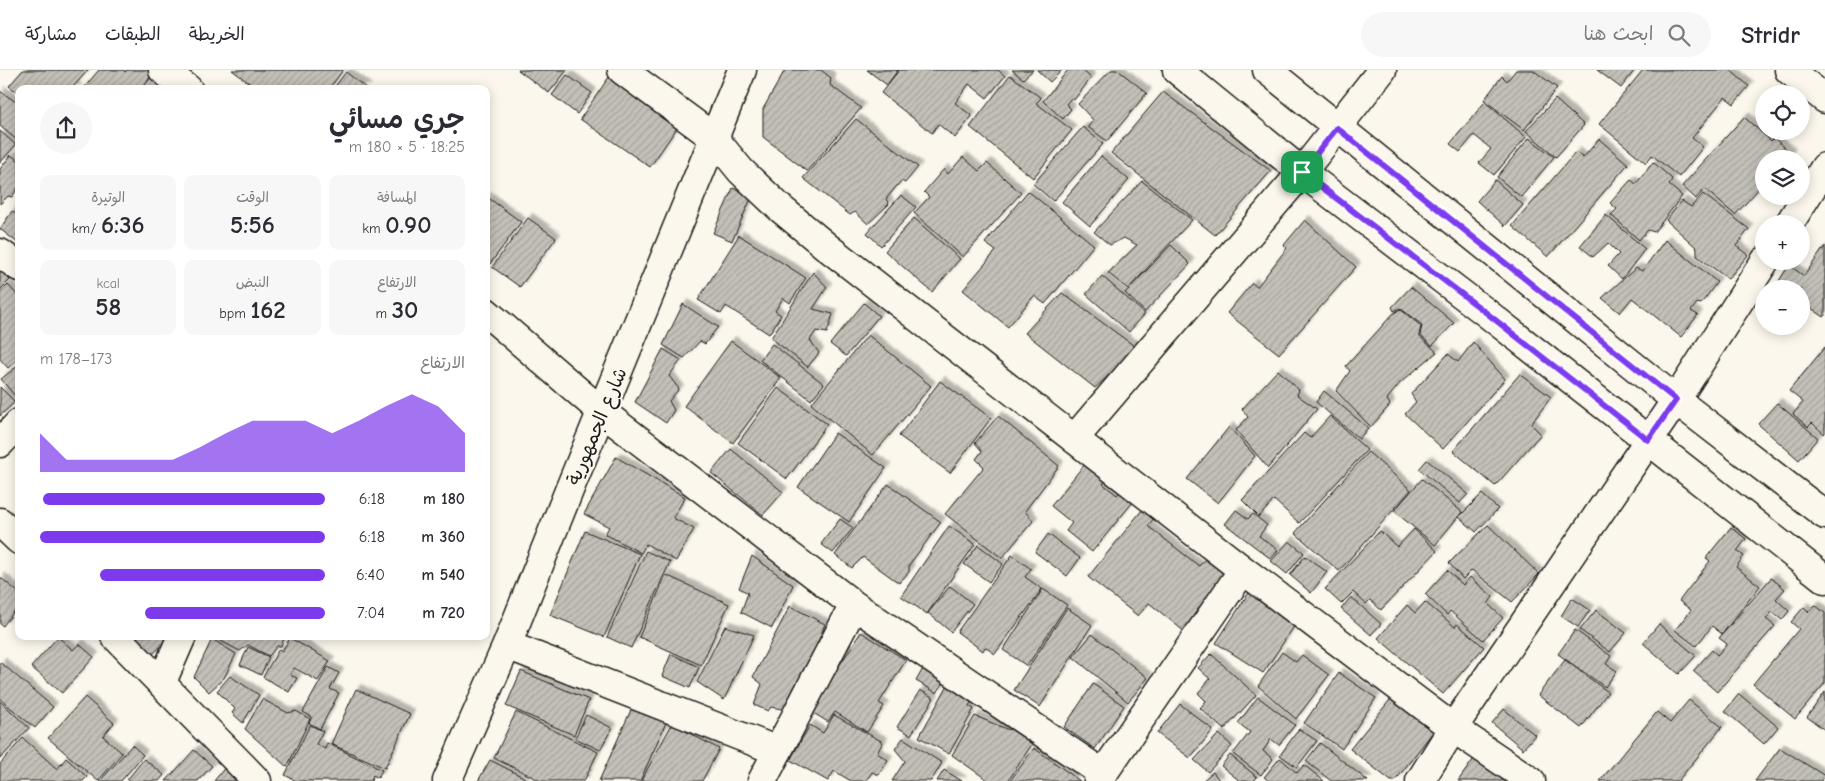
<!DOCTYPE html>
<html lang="ar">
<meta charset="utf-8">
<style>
:root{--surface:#fff;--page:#f7f7f7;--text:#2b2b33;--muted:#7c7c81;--line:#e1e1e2;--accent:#7c3aed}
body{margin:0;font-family:"Comic Neue","Playpen Sans Arabic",sans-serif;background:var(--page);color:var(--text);direction:rtl;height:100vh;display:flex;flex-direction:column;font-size:19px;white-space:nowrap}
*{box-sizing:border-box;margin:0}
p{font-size:16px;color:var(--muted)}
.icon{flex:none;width:28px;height:28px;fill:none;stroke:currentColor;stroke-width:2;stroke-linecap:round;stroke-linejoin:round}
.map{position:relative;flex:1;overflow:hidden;direction:ltr}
.panel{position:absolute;left:15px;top:15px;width:475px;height:555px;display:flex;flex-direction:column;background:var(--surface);border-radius:10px;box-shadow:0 2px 12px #0003;direction:rtl}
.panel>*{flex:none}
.controls{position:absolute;left:1755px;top:15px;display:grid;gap:10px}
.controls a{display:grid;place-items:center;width:55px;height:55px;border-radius:50%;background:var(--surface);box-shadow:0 2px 12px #0003;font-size:25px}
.pin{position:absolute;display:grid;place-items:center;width:42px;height:42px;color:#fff;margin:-21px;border-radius:10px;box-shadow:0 2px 8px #0006}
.round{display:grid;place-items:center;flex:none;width:52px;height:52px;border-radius:26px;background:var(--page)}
.summary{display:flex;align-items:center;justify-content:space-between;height:85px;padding:0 25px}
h1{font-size:28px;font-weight:600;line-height:38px}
.figures{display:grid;grid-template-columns:repeat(3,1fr);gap:8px;height:85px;padding:5px 25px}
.figures div{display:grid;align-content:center;border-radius:10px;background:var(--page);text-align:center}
.figures b{font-size:25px;font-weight:600}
.figures small{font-size:14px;font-weight:400}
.figures p{font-size:14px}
.chart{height:140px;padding:10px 25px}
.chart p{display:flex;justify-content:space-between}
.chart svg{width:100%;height:90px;margin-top:5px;fill:var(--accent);opacity:.7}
ul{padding:0 25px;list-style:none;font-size:16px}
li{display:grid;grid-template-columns:80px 60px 1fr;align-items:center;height:38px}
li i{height:12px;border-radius:6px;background:var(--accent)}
header{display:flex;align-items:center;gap:30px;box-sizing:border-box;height:70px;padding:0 25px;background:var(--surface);border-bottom:1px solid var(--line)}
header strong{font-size:24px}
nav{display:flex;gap:28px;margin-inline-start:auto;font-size:18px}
.search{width:350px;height:45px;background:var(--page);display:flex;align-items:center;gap:12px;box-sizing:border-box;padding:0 18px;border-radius:28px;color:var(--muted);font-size:19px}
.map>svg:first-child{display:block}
.building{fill:url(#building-hatch);stroke:#1c1c1c;filter:url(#shadow)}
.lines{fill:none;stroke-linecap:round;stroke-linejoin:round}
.street-casing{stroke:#1c1c1c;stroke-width:31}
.street{stroke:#fbf7ec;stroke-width:28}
.route-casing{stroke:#fff;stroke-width:10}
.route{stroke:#7c3aed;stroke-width:6}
.labels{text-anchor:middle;stroke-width:4.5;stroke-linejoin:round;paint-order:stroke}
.street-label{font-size:19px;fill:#1c1c1c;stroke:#fbf7ec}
</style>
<header>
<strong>Stridr</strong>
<div class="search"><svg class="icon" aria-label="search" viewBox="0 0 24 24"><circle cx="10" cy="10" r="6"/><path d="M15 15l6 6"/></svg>ابحث هنا</div>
<nav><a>الخريطة</a><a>الطبقات</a><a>مشاركة</a></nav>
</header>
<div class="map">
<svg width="1825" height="711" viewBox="0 0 1825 711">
<defs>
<pattern id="building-hatch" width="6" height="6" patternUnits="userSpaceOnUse" patternTransform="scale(1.25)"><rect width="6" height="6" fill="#c3c0b8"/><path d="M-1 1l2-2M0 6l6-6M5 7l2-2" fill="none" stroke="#a7a49e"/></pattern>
<filter id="shadow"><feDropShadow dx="4.5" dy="-4.5" stdDeviation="1" flood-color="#0004"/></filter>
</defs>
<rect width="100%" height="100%" fill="#fbf7ec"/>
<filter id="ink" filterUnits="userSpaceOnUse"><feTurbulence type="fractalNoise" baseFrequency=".02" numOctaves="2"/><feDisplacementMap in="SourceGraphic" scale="10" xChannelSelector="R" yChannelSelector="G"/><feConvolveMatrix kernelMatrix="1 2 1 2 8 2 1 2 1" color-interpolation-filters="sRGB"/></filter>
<g filter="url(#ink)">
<path class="building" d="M23,0H88L74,16L77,19H19V24L9,16Z
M99,0H123L125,2L127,0H156L140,19H83Z
M232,0H343L329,19H257Z
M518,0H567L549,23Z
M785,0H821L831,8L830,15L861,38L807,101L763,67V39Z
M867,0H898L887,15Z
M899,0H998L1005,6L987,28L969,14L955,33L972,46L955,68L938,54L932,63L881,23Z
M1012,0H1033L1023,9Z
M1037,0H1062L1050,12Z
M1068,0H1082L1091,8L1074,30L1071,28L1066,34L1071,39L1063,49L1043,31Z
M1111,0H1118L1147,23L1107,71L1088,57L1093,50L1078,34Z
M1516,0H1533L1557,18L1524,60L1484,30L1502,6L1507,11Z
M1597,0H1635L1621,18Z
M1643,0H1730L1749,16L1734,34L1725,27L1692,68L1703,77L1679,107L1652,85L1646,93L1599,54Z
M346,2L367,19H333Z
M567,5L592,23L577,44L552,25Z
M1010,5L1041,28L1036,33L1072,60L1033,108L970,57Z
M152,6L168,19H142Z
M609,7L679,55L650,97L580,49Z
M0,21L19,34V67L17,70L0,56Z
M1163,22L1271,101L1215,165L1111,83Z
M1555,29L1584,55L1556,87L1526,61Z
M1485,32L1526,67L1494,105L1479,93L1491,79L1474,65L1460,82L1450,74Z
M1744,47L1771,71L1774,68L1791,83L1786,89H1764V113L1735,145L1705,119L1696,129L1682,116Z
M856,49L918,97L905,113L901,111L886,129L889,134L868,154L855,142L850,145L803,108Z
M1083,57L1103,74L1053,131L1033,114Z
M0,61L16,75L0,93Z
M1529,68L1554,87L1521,127L1497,107Z
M1599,69L1628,94L1548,187L1512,156L1576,82L1583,88Z
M11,85L19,91V116L12,127L8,126L0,134V99Z
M1101,86L1129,110L1090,156L1062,132Z
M963,87L979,101L987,93L1021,123L963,187L914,143L929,127L924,122L944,99L948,104Z
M1653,92L1672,109L1669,115L1682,126L1654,162L1648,160L1639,170L1611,145L1617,139L1610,133L1631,110L1636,114Z
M1495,110L1523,135L1505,156L1477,131Z
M1142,111L1192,150L1128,219L1108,203L1137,175L1124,168L1110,175L1094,162Z
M733,118L752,126L732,171L713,163Z
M1028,121L1094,175L1045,234L1034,226L1008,257L963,220L996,181L985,173Z
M1703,124L1749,159L1736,176L1748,185L1728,209L1697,186V178L1666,150L1682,131L1691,137Z
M901,125L916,137L881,176L867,163Z
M486,126L521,152L487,198L486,197Z
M12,141L19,146L18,173L0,159Z
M1606,145L1645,179L1622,209L1608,196L1619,184L1608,173L1593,187L1580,176Z
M528,148L556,168L520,217L492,197Z
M914,148L960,189L932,222L885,181Z
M1305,150L1356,197L1279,284L1227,243L1252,213L1257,217L1287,178L1284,175Z
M739,165L806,208L790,233L783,228L775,241L781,245L769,264L726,236L721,244L698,230Z
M1665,170L1717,212L1701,234L1697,233L1691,241L1698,245L1681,267L1632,228L1620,243L1602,228L1636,198L1642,201Z
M1171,175L1190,194L1145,242L1125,223Z
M1825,176V246L1824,247L1801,231V219H1784L1777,214L1789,195L1804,206Z
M0,200L10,210L0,220Z
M813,202L827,217L813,239L833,244L827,263L816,261L810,270L819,283L808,297L771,268Z
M1102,206L1145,244L1129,262L1086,224Z
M8,215L19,227V288L8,298L0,289V222Z
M1411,217L1454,253L1432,276L1420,265L1422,255L1400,238L1394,241L1392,237Z
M1062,223L1137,278L1095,318L1025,263Z
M864,233L879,246L846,286L830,274Z
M683,234L718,257L705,274L700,271L684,288L663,275Z
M1400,239L1421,256L1419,266L1437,282L1400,313L1387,329L1390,335L1371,357L1336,321L1350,301L1346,296L1393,244Z
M868,265L931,316L873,385L811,334Z
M731,271L781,308L733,373L684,336Z
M1473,272L1505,309L1443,379L1405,344L1416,332L1411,324L1448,284L1458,292Z
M772,274L824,314L811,330L760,290Z
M1825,277V363L1824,364L1812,353L1808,357L1793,344L1803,332L1789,321Z
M663,279L681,290L669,306L679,319L669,331L674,340L666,353L635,332Z
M19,295V323L15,326L1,309Z
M1278,300L1299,320L1297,325L1317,339L1268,398L1236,360L1248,347L1242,339Z
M1520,304L1551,327L1531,354L1541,364L1495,416L1453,381Z
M940,311L991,348L950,403L899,366Z
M0,317L15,332L0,346Z
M778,318L827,354L787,409L738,373Z
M1324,321L1368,358L1359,369L1316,332Z
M1777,333L1818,368L1799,390L1758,354Z
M998,346L1059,396L1025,441L1033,451L1002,488L945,444L984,397L976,389L982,381L975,373Z
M1330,346L1367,380L1299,453L1274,430L1259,447L1242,430L1304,363L1310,368Z
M1229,357L1255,386L1218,433L1187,409Z
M835,363L886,398L849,452L798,417Z
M731,379L783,422L763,445L711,403Z
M1368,382L1411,420L1339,501L1295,463Z
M616,387L685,427L673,448L694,459L676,491L646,474L641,483L605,464L609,457L584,444Z
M1088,390L1109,406L1103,414L1117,425L1124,417L1137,427L1092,482L1066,461L1072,453L1051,436Z
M1427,390L1468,424L1460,433L1419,399Z
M1422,409L1462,442L1435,475L1394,441Z
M888,414L941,452L909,495V502L899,513L863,487L852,498L835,485Z
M1482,424L1498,439L1476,462L1459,447Z
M1143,439L1154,448L1148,456L1199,496L1205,489L1228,507L1185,562L1149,533L1138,546L1088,507Z
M1236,440L1248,449L1253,444L1267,455L1259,466L1278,480L1271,489L1225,454Z
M840,449L853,458L833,483L821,474Z
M1488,455L1539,504L1512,532L1472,500L1463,509L1449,493Z
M949,456L975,474L927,544L901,526Z
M1731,457L1746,469L1737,481L1744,486L1736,497L1760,516L1722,564L1712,556L1696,576L1675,560L1691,540L1679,531L1710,491L1706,488Z
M1414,459L1437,481L1381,540L1370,530L1366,534L1353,522L1341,534L1325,519L1380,461L1397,477Z
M585,461L640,484L604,567L550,545Z
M1048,464L1080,488L1067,506L1035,482Z
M1289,471L1304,483L1287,504L1271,491Z
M978,475L1003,494L989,512L964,494Z
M646,481L670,492L631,578L607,567Z
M1012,485L1031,499L1025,507L1042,519L995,584L985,577L983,581L957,562Z
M752,486L793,515L772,558L741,542L748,523L739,518Z
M1305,486L1327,502L1311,523L1290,505Z
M1447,500L1463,515L1470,507L1493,527L1488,534L1503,548L1483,570L1450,541L1447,545L1425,524Z
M666,505L729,534L701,595L639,567Z
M0,507L19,523V535L3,556L0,554Z
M1771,508L1785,519L1776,529L1789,541L1782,550L1772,542L1766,549L1775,556L1717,622L1693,601L1712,580L1717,585L1727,574L1719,568Z
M950,516L973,534L951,562L928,543Z
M1252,518L1299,549L1263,603L1216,573Z
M1043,519L1067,535L1027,596L1003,580Z
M1351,527L1381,554L1371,565L1341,539Z
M1572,528L1590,540L1578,557L1561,546Z
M1425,532L1455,557L1457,554L1484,577L1443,624L1378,568L1407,535L1415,543Z
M1815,535L1825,543V613L1795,649L1753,614L1799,559L1791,552L1804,537L1809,542Z
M790,536L825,554L792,641L771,637L768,641L754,635L762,614L753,607Z
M1067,538L1092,555L1040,637L1014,620Z
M1596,540L1626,563L1610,582L1580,560Z
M1659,554L1696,586L1679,604L1643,573Z
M725,556L754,565L724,630L697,612Z
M1575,560L1611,586L1606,594L1617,601L1605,617L1558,584Z
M861,562L906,590L879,633L884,636L867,662L835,642L828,652L810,641Z
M1092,564L1148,608L1128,632L1073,587Z
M127,566H172L153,584L135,567L131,571Z
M285,566L281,576H277L269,586L248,575L240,581L213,567Z
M58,567L73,580L79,574L94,587L62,623L31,597Z
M290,568L330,591L318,611L294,598L290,605L297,608L289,622L263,607L279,579L282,581Z
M212,569L236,584L224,608L209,622L194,607Z
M248,577L269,587L261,605L240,595Z
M1282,582L1296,592L1302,585L1329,605L1296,649L1258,616Z
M671,584L699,597L690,618L662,606Z
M1211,584L1256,625L1224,660L1200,638L1206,631L1198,623L1210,609L1198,598Z
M1565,590L1608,622L1581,658L1538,625Z
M0,592L53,637L35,658L0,629Z
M328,597L339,603L330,619L339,623L320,659L309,653L312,647L303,642Z
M924,597L945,610L937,623L916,611Z
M521,601L589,630L574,665L506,636Z
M1339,603L1376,628L1342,679L1304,653Z
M230,606L259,625L243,653L232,643L235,639L217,621Z
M949,613L974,627L969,636L974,639L949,684L919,667Z
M1093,614L1124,636L1095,679L1064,657Z
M356,619L410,644L385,698L331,674Z
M920,620L934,628L911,665L897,657Z
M1825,622V660L1807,647Z
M1739,624L1778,657L1764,674L1725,641Z
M1394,625L1436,658L1395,711H1391L1350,679Z
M85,627L114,653L103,666L122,683L98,711L48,668Z
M1258,627L1295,655L1279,675L1271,669L1263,681L1273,689L1261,705L1233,684L1250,662L1238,653Z
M262,629L288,643L296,641L310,649L287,697L245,659Z
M1689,630L1722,657L1678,711H1600L1657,642L1670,653Z
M0,631L29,658L0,689Z
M635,631L669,646L640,711H599Z
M1180,634L1213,660L1190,688L1157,663Z
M1504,639L1535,665L1523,679L1492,653Z
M516,642L598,682L584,711H541L494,688Z
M586,645L612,658L600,680L575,668Z
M834,645L883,672L877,683L888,690L879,705L872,702L866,711H851L834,701L828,711L790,690L810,655L823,663Z
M975,646L1009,660L1012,657L1032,674L1008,711H989L952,685Z
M672,654L719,679L702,711H641Z
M310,655L323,661L316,674L325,679L327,673L382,700L378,708L373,705L371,711H296L285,705Z
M1299,659L1317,671L1297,697L1280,685Z
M1219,664L1232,676L1208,702L1194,690Z
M23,668L57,699L66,688L87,707L83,711H0V694Z
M903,668L942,693L931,711H892L905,691L895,679Z
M1320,673L1368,711H1331L1306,691Z
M132,675L143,685L121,711H100Z
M1034,678L1080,711H1010Z
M1780,678L1825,706L1821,711H1755Z
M194,680L212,696L198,711H166Z
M1230,685L1257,707L1254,711H1240L1221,696Z
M1476,686L1512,711H1458Z
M1280,688L1297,703L1304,695L1324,711H1269L1264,707Z
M144,689L164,705L159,711H129L127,710Z
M490,690L531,711H478Z
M227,695L247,711H214Z
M944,700L962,711H937Z
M1213,702L1220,711H1202Z"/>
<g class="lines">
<defs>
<path id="street" d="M163,0L188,19
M622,0L713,67L741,101L780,138L827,177L1243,500L1453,658L1531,711
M1177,0L1302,102L1484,241L1825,509
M1267,0L1676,330L1825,445
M1789,0L1825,29
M1789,154L1825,97
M0,183L19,197
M486,242L602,342L854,535L1102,703
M1074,369L1302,102L1382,0
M0,373L19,353
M0,452L19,470
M115,566L257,711
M507,575L778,681
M162,612L182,566
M447,711L507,575L570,418L742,0
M762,711L854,535
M1098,711L1243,500
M1420,711L1453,658L1676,330L1765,191"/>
</defs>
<use href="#street" class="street-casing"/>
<use href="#street" class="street"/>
</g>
</g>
<g class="lines" filter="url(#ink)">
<defs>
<path id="route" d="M1337,58L1676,330L1648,370L1484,241L1302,102Z"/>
</defs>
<use href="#route" class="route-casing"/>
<use href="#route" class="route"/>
</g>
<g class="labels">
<g class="street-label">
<text transform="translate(596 356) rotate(-67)" y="7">شارع الجمهورية</text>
</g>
</g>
</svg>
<div class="controls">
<a><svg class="icon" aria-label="locate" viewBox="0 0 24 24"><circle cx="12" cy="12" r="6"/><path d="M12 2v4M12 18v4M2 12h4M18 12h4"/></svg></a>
<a><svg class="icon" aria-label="layers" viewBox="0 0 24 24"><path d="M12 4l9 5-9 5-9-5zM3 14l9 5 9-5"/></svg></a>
<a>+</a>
<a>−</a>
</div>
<div class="pin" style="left:1302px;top:102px;background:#1e9e55"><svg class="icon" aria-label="arrive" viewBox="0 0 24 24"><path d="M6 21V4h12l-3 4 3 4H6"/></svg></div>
<section class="panel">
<div class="summary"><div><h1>جري مسائي</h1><p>18:25 · 5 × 180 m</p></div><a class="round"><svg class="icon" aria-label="share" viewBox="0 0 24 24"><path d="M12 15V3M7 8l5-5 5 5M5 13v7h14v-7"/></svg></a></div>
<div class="figures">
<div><p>المسافة</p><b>0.90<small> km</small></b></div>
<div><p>الوقت</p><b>5:56</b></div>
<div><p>الوتيرة</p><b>6:36<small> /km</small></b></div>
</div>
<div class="figures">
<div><p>الارتفاع</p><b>30<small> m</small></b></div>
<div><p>النبض</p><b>162<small> bpm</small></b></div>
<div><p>kcal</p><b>58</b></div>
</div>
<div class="chart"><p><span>الارتفاع</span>173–178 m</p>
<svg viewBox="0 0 160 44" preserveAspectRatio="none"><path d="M0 44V25L10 38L20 38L30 38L40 38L50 38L60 32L70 25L80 19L90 19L100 19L110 25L120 19L130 12L140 6L150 12L160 25V44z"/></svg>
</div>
<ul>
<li><b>180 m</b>6:18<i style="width:99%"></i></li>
<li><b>360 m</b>6:18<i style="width:100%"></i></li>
<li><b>540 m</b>6:40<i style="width:79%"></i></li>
<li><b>720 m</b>7:04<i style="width:63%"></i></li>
</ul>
</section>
</div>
